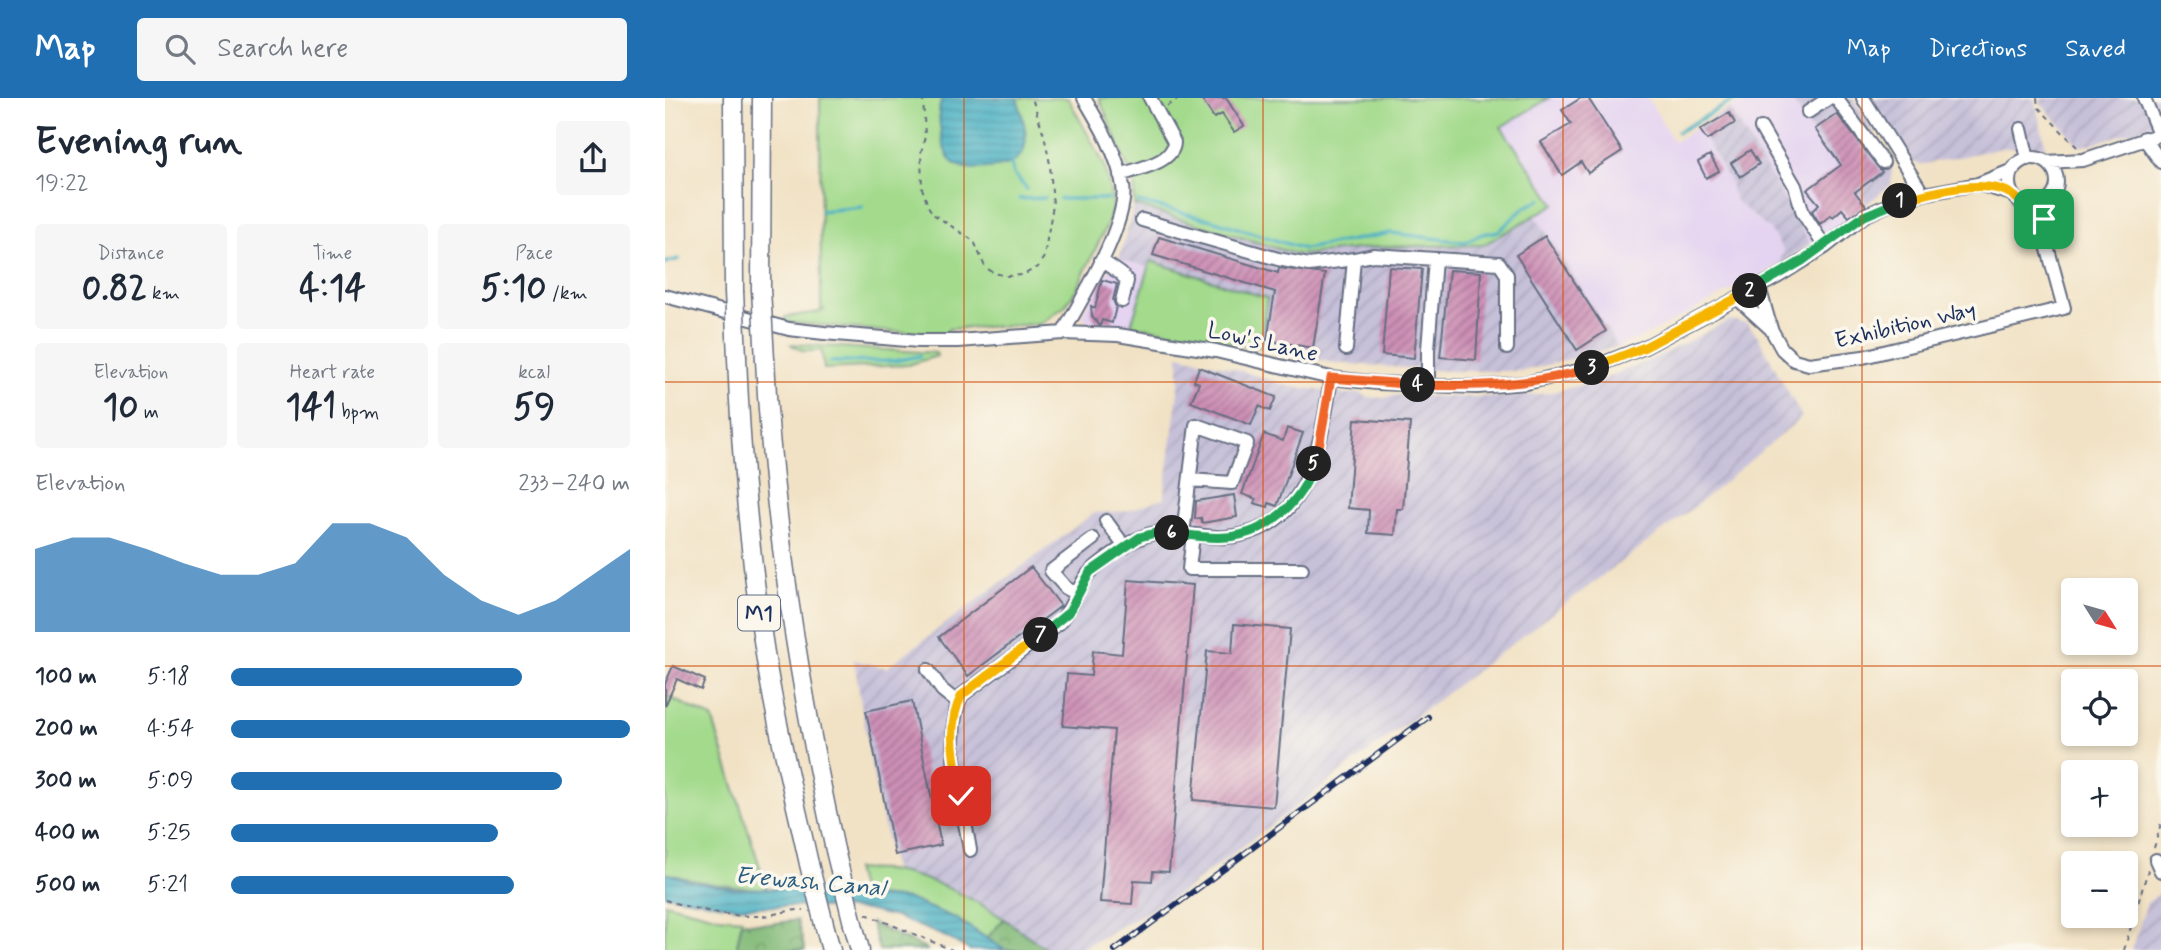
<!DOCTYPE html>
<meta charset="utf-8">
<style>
:root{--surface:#fff;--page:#f6f6f7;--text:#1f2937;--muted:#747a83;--accent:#1f6fb2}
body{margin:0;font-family:Mynerve,sans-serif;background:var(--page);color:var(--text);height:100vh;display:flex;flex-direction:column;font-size:26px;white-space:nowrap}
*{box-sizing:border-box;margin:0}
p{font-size:23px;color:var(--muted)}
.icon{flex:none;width:38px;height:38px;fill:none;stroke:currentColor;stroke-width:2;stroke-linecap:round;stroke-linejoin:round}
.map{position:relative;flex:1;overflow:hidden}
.details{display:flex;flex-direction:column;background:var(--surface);width:665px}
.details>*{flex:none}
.needle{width:46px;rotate:127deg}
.buttons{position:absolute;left:1396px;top:480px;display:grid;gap:14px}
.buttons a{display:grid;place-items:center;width:77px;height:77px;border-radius:7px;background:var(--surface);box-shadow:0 4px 10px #0003;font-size:35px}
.pin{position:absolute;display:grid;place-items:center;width:60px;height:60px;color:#fff;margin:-30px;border-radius:14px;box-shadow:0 4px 10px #0006}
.km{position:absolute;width:35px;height:35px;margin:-18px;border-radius:50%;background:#222;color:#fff;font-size:19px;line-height:35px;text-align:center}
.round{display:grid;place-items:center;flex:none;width:74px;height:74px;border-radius:7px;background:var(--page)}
.headline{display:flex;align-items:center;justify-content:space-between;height:119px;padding:0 35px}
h1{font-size:38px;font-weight:700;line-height:52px}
.stats{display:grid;grid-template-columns:repeat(3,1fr);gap:10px;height:119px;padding:7px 35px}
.stats div{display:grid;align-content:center;border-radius:7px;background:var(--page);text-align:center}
.stats b{font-size:35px;font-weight:700}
.stats small{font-size:19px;font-weight:400}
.stats p{font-size:19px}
.chart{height:196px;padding:14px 35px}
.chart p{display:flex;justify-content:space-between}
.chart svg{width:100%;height:126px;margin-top:7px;fill:var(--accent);opacity:.7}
ul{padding:0 35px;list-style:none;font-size:23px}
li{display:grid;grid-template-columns:112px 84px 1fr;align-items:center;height:52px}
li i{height:18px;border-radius:9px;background:var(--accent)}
header{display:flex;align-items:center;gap:42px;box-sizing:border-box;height:98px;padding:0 35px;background:var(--accent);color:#fff}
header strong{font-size:33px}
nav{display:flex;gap:38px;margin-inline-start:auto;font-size:24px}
.search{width:490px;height:63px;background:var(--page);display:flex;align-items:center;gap:18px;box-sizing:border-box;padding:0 24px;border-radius:7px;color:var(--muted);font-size:26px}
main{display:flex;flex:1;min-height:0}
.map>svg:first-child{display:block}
.built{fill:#e4d3f1}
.industrial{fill:url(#industrial-furrows)}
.green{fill:#a3da8c;stroke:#5f8475;stroke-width:2}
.forest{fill:url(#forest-crowns);stroke:#4e746b;stroke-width:2}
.water{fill:url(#water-rules);stroke:#306f90;stroke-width:2}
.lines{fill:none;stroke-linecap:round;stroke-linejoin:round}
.stream{stroke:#44afc2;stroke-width:3.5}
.building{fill:url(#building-hatch)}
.minor-casing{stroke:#666e82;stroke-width:16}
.highway-casing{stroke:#666e82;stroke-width:21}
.path{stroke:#666e82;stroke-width:2;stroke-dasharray:5 5;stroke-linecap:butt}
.minor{stroke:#fff;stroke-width:12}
.highway{stroke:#fff;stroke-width:18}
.rail-casing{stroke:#1b2f5e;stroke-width:6}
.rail{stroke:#fbf7ec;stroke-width:3.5;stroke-dasharray:10;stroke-linecap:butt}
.highway-bridge-casing{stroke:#666e82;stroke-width:21;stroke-linecap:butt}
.highway-bridge{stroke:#fff;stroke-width:18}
.split-1-casing{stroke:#fff;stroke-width:14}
.split-2-casing{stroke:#fff;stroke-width:14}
.split-3-casing{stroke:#fff;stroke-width:14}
.split-4-casing{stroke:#fff;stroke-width:14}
.split-5-casing{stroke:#fff;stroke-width:14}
.split-6-casing{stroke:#fff;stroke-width:14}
.split-7-casing{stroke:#fff;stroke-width:14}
.split-8-casing{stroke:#fff;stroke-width:14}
.split-1{stroke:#f5b400;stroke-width:9}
.split-2{stroke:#22a559;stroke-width:9}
.split-3{stroke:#f5b400;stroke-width:9}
.split-4{stroke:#f0652b;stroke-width:9}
.split-5{stroke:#f0652b;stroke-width:9}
.split-6{stroke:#22a559;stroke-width:9}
.split-7{stroke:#22a559;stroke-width:9}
.split-8{stroke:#f5b400;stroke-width:9}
.grid{fill:none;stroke:#d45514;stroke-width:2;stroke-opacity:0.55}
.labels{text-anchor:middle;stroke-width:7;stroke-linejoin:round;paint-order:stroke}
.shield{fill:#fbf7ec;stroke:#5e6b89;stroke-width:2}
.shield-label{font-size:21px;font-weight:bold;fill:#1b2f5e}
.street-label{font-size:23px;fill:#1b2f5e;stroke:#fbf7ec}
.water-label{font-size:24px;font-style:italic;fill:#295c81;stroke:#fbf7ec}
</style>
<header>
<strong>Map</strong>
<div class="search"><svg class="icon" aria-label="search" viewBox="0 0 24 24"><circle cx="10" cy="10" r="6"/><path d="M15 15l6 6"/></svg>Search here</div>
<nav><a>Map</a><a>Directions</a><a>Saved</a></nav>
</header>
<main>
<section class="details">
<div class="headline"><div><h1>Evening run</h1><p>19:22</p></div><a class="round"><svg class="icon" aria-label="share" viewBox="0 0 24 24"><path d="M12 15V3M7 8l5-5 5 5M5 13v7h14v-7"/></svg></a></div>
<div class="stats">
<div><p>Distance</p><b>0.82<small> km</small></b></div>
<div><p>Time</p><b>4:14</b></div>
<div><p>Pace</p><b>5:10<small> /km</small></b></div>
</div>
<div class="stats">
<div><p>Elevation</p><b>10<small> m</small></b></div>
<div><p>Heart rate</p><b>141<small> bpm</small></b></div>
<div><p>kcal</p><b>59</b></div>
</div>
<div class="chart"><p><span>Elevation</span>233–240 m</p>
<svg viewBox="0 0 160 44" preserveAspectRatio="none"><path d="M0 44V15L10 11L20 11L30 15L40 20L50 24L60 24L70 20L80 6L90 6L100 11L110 24L120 33L130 38L140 33L150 24L160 15V44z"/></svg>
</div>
<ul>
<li><b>100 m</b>5:18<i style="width:73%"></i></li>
<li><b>200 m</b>4:54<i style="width:100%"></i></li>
<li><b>300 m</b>5:09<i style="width:83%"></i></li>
<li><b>400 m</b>5:25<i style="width:67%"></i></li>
<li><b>500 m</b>5:21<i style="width:71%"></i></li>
</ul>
</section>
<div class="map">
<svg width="1496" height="852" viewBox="0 0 1496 852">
<defs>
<pattern id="industrial-furrows" width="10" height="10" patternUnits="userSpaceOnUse" patternTransform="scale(1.75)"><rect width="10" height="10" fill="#c6c0d9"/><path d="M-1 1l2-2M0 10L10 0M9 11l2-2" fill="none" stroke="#aaa5bd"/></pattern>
<pattern id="forest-crowns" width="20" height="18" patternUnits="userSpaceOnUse" patternTransform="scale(1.75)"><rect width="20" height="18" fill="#82ba78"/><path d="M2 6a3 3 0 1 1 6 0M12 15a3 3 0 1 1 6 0" fill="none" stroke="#6a9866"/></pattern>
<pattern id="water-rules" width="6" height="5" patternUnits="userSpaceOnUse" patternTransform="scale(1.75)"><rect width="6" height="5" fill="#44afc2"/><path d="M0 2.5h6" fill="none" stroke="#388fa1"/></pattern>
<pattern id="building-hatch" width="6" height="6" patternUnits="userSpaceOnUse" patternTransform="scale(1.75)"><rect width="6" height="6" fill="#cd8fb5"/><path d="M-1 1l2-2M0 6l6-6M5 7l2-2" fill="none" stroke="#a67596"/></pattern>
</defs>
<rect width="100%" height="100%" fill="#fbf7ec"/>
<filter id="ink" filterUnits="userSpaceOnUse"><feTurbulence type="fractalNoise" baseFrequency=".0143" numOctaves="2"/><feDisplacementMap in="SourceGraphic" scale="14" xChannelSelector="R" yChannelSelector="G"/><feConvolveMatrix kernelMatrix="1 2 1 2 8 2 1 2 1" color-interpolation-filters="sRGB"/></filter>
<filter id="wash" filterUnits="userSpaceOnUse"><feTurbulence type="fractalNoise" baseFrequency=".00686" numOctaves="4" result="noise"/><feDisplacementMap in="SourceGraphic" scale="28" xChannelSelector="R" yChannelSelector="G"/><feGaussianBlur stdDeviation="1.57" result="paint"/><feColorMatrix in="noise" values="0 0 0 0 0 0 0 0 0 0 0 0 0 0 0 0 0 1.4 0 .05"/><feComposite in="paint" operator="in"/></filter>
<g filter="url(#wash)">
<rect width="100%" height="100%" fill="#f1e2c5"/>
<path class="built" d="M884,0H983L1009,44L1033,29L1066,85V92L1072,104L1105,132L1119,153L1114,167L982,237L953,249L871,118L890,106L836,29Z
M1083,0H1126L1150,38L1186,86L1188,85L1202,106L1201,107L1186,121L1184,120L1145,145L1065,10Z
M454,161L485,169L466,227L424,224L418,221L420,211L436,182Z"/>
<path class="industrial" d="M1126,0H1188L1227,66L1226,86L1202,106L1150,38Z
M1206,0H1369L1381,49L1336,50L1255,67L1246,63Z
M1375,0H1496V25L1416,49L1376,6Z
M1065,10L1145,145L1114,167L1119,153L1105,132L1072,104L1066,92V85L1033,29Z
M469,107L634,157L713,149L818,147L871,118L953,249L858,273H782L670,265L595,250L602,200L486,163L485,169L454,161Z
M1065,222L1082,225L1092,237L1137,319L1033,406L517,794L414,852H383L319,808L271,785L229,774L206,667L189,562L221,570L429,415L462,413L499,400L514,286V257L570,271L624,288L681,296L695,295L702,299L719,300L732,297L791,299H850L883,295L933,283L988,261Z
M1496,794V852H1466L1482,805Z"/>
<path class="green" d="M155,0H403L439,66L448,106L444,123L411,192L400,208L375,226L283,231L281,236L215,233L120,224V219L154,214L160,211H156Z
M434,0H884L836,29L890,106L818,147L713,149L634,157L469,107L470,86Z
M486,163L602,200L595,250L466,227Z
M125,246L271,255L272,258L243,267L159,271L157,253H138Z
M0,597L47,620L102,791C67,790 34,785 0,775Z
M190,771C202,772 216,771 228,773C267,780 307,799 339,821L322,840L290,820L243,801L196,796Z
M0,805L54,819L77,821L72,847L74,852H0Z"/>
<path class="forest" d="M339,821L383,852H340L322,840Z
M132,822L140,852H74L72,847L77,824L105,826Z
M206,825L263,852H214Z"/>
<path class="water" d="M277,0H352C364,35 371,68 322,70C312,71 299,72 290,66C276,58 271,14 277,0Z
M0,775L30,784L72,791L122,790L243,801L290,820L340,852H304L281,839L231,819L201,812L126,808L71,809L0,797Z"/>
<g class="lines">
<path class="stream" d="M1013,34L1073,0
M346,66L349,76L362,91
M354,101L380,100
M395,101H443
M473,104L547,122L639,151L726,135L800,144L817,136L834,133L859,110L876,101
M156,113L197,109
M0,165L14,161
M164,264L229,263L255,258"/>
</g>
<g id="blocks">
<path class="building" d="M536,0H561L579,28L569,34L557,16L549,20Z
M916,0H923L957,53L923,75L916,64L897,77L876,44L906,26L897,12Z
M1064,15L1070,25L1042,42L1035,32Z
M1172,16L1217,74L1190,94L1201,108L1184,119L1177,111L1168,119L1166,117L1155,126L1147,113L1154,106L1142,92L1176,67L1150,31Z
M1085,52L1094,66L1075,79L1066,65Z
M1045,57L1054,73L1041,80L1033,64Z
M880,138L941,233L912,252L851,157Z
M494,139L613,175L614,170L660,176L648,250L602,242L610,194L488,157Z
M724,169L757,171L749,260L717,257Z
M784,172L816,174L811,262L775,259Z
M437,182L452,186L448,202L451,209L447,225L437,222L435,228L427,218L426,208L430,210Z
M534,269L611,299L605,313L594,308L586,327L526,304L534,285L529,283Z
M690,321L745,325L738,411H732L730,437L703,435L704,412L683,410Z
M622,330L638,335L612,408L604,405L603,409L589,405L591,401L577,396L599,336L618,343Z
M569,397L572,419L537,425L536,420L530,421L531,403Z
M366,469L396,508L303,578L274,539Z
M463,482L528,487L504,774L488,773L487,783L469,782L467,806L435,804L449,632L398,628L402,576L426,578L428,553L457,556Z
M569,526L625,531L609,709L528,702L542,553L567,555Z
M8,568L40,582L36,592L12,581L0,608V586Z
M247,603L276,747L230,757L201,613Z"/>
</g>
</g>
<g filter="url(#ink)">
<use href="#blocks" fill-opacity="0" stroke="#666e82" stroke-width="2"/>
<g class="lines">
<defs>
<path id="minor" d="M1171,0L1218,64
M1198,0L1258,96
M1479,0L1494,36
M1143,14L1164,0
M1096,30L1130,88L1138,115L1160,149
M1356,31L1363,61
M1479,40L1496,64
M1344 84a24 24 0 1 1 48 0a24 24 0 1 1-48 0Z
M1381,64L1418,62L1496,36
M455,77C471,71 509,65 509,44L485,0
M1313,86L1347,96
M477,122L613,161L644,167L689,161
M436,162L456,176L462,183L457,203
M1094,189L1106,231L1117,251L1129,262L1144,266L1198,259L1399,210L1378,133L1357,106
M0,198L124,231L159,235L254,243H293L398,235L453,237L551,253L666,280L713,285L812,289L861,285L926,270L980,249L1112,179L1160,149L1199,118L1225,106L1258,96L1313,86L1348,72
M1072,200L1106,231
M398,235C416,202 464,124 458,88C453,57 435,27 419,0
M681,251L689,161L708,157L834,165L842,177V250
M763,287V251L770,161
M441,423L460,449
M518,436L531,327L582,345L567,385L525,382
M528,437L524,471H637
M412,496L401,490L386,473L428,441
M263,572L277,592L293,605
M305,752C298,708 276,636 297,597L394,525C407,512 410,495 421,479C428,468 464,444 477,439C504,427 533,441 561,439C645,433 656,345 666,280
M1491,762L1496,773"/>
<path id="highway" d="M68,0L69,193
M96,191L97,0
M72,260C76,361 85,462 101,562C112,631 129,698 144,766
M100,262C108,428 135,591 170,752
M159,826L166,852
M188,826L195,852"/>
</defs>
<use href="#minor" class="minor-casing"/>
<use href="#highway" class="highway-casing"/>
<path class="path" d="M258,0L260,38L256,55L257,90L263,108L268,116L309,143L320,169L329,175L342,178L358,177L373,169L379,159L388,107L385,66L379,37L367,0
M1372,0L1373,9L1413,50
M502,8L515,0
M1489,750L1496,725
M0,802C32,812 63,819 97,818C111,817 124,811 139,812
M201,816L287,852
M1459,852L1483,772"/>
<use href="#minor" class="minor"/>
<use href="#highway" class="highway"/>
<defs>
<path id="rail" d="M450,852L763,619"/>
</defs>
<use href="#rail" class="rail-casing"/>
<use href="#rail" class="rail"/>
<defs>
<path id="highway-bridge" d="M96,191L100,262
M69,193L72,260
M170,752L188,826
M144,766L159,826"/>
</defs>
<use href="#highway-bridge" class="highway-bridge-casing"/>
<use href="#highway-bridge" class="highway-bridge"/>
</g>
</g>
<g class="lines" filter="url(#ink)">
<defs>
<path id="split-1" d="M1235,103C1264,95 1319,79 1346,96C1359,104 1369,121 1378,133L1379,121"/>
<path id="split-2" d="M1085,193L1137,163L1199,118L1235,103"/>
<path id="split-3" d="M927,270L980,249L1085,193"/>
<path id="split-4" d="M753,287C813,289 869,287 927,270"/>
<path id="split-5" d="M649,366L654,349L666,280L753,287"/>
<path id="split-6" d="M507,435C524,437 544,441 562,439C602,436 637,404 649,366"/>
<path id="split-7" d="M376,537L404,514L425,474L475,439L498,433L507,435"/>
<path id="split-8" d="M296,698C290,665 280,628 297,597L376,537"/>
</defs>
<use href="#split-1" class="split-1-casing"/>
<use href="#split-2" class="split-2-casing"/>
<use href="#split-3" class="split-3-casing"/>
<use href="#split-4" class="split-4-casing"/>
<use href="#split-5" class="split-5-casing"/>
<use href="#split-6" class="split-6-casing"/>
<use href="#split-7" class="split-7-casing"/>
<use href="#split-8" class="split-8-casing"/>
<use href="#split-1" class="split-1"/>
<use href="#split-2" class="split-2"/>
<use href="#split-3" class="split-3"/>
<use href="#split-4" class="split-4"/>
<use href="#split-5" class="split-5"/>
<use href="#split-6" class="split-6"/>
<use href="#split-7" class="split-7"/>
<use href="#split-8" class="split-8"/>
</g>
<path class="grid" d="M299,0V852M598,0V852M898,0V852M1197,0V852M0,284H1496M0,568H1496"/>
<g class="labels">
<rect class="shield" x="73" y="497.5" width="42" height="35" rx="5"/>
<g class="shield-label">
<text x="94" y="522">M1</text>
</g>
<g class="street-label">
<text transform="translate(1240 226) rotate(-13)" y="8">Exhibition Way</text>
<text transform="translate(598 243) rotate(13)" y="8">Low's Lane</text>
</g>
<g class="water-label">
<text transform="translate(145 783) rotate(5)" y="8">Erewash Canal</text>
</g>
</g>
</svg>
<div class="buttons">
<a><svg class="needle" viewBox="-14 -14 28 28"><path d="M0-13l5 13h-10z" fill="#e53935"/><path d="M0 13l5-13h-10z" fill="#747a83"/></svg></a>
<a><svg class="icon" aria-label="locate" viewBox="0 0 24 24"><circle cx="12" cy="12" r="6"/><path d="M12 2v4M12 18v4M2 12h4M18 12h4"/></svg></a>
<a>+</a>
<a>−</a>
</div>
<div class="pin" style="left:1379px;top:121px;background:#1e9e55"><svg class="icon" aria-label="arrive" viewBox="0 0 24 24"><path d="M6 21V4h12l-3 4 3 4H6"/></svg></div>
<div class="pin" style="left:296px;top:698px;background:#d93025"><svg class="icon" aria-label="check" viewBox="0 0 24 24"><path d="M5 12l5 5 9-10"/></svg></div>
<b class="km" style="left:1235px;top:103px">1</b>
<b class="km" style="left:1085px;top:193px">2</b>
<b class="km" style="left:927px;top:270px">3</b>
<b class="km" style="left:753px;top:287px">4</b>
<b class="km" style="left:649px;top:366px">5</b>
<b class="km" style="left:507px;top:435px">6</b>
<b class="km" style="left:376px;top:537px">7</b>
</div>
</main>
